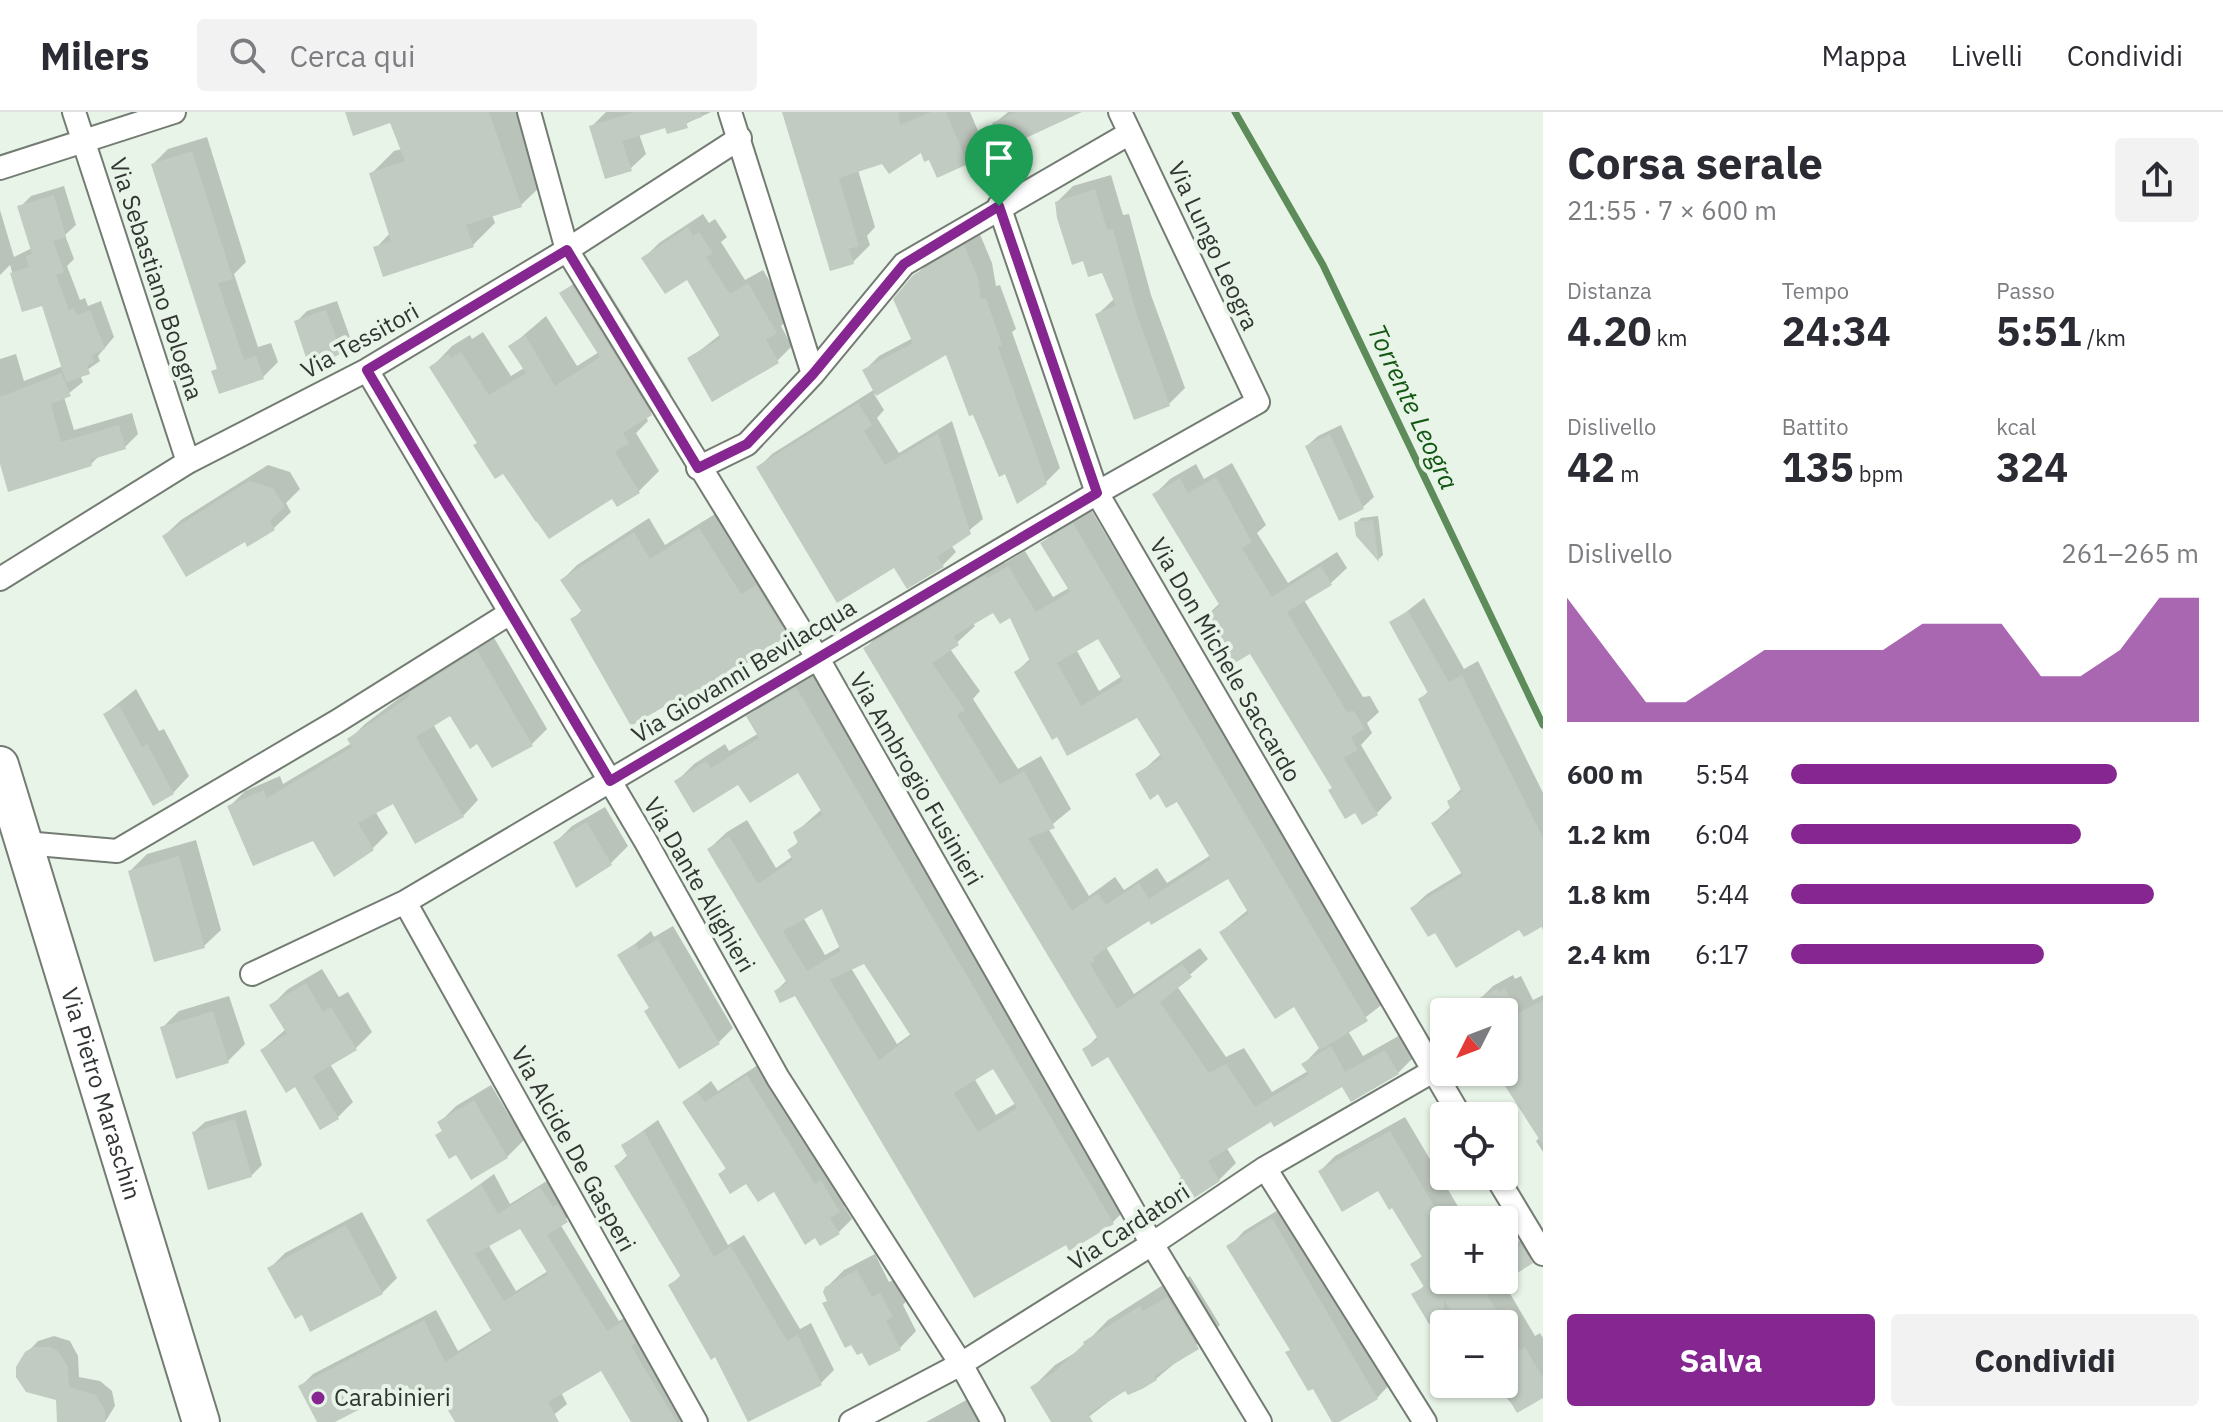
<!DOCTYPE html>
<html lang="it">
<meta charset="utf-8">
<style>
:root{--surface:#fff;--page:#f2f2f3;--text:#2b2b33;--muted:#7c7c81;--line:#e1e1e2;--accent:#852691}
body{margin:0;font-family:"IBM Plex Sans",sans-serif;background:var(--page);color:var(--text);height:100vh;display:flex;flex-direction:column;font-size:30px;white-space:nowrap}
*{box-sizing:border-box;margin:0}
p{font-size:26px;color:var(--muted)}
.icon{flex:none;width:44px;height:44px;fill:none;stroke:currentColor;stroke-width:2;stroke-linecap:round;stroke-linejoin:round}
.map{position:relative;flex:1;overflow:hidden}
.panel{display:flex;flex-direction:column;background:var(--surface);width:680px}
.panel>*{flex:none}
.needle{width:52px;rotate:228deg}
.controls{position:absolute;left:1430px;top:886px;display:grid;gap:16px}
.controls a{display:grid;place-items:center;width:88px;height:88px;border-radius:8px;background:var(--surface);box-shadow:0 2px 6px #0004;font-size:40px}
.pin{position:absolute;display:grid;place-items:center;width:68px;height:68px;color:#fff;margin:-82px -34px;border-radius:50% 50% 50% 0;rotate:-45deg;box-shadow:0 0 8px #0007}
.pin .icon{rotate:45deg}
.round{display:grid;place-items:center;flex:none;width:84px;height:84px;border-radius:8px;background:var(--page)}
.summary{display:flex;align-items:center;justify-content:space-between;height:136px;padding:0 24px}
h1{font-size:44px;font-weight:700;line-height:60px}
.metrics{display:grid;grid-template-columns:repeat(3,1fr);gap:12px;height:136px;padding:8px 24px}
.metrics div{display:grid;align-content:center}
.metrics b{font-size:40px;font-weight:700}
.metrics small{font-size:22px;font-weight:400}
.metrics p{font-size:22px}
.chart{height:224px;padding:16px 24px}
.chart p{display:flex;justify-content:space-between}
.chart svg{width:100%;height:144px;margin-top:8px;fill:var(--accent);opacity:.7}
.action{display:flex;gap:16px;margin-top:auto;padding:16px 24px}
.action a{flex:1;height:92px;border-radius:8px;background:var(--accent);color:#fff;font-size:32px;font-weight:700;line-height:92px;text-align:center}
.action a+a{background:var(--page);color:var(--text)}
ul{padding:0 24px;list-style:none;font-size:26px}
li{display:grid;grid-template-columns:128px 96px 1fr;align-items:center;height:60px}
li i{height:20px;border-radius:10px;background:var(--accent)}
header{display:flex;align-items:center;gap:48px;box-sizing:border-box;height:112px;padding:0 40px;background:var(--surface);border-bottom:2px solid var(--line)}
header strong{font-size:38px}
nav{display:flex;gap:44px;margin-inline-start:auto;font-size:28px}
.search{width:560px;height:72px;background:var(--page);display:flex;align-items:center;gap:20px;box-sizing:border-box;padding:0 28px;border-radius:8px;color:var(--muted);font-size:30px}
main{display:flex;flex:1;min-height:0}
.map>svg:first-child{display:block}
.shadow{fill:#0003;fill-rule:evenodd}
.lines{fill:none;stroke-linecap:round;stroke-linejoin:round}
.stream{stroke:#5d8c5a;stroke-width:7}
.building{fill:#c1cbc1;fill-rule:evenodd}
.street-casing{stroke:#737c72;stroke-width:26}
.primary-casing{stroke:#737c72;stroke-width:40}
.street{stroke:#fff;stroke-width:22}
.primary{stroke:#fff;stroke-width:36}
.route-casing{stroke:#fff;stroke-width:16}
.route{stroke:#852691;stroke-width:10}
.poi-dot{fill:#852691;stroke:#e9f4e8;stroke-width:3}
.labels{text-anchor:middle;stroke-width:8;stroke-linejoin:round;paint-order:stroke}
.street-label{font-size:24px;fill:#323632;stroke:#e9f4e8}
.poi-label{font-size:24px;fill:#323632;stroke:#e9f4e8;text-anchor:start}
.water-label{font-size:26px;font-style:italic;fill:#125712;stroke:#e9f4e8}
</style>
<header>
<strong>Milers</strong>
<div class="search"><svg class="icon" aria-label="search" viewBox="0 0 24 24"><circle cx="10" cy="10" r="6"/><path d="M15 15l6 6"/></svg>Cerca qui</div>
<nav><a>Mappa</a><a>Livelli</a><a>Condividi</a></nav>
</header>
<main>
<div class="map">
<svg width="1543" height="1310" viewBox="0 0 1543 1310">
<rect width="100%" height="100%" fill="#e9f4e8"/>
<path class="shadow" d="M347,0H519L544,71L521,93L492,103L495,111L473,133L376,136L390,121L371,62L394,39L402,37L392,8Z
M606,0H711L668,20L667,14L639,22L646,42L630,57L591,15Z
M784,0H970L984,33L967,51L922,38L858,58L875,115L867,124L870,133L853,150Z
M1008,0H1075L995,11Z
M207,25L246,150L234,162L258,235L271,231L278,250L263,265L214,260L218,255L153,52L168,37Z
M1111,63L1123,103L1129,102L1151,183L1185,276L1169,292L1097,203L1115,186L1104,158L1057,90L1073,74Z
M64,74L76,113L65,123L74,147L67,154L80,188L85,186L88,194L101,189L114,225L98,244L100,249L80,263L83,270L64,285L74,318L132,301L138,322L125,335L101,342L91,352L0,345V247L16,242L24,269L63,254L43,191L23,197L10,153L0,163V98L14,145L32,136L20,95L31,84Z
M703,102L709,111L715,107L727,125L721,130L745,168L763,158L791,205L781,214L792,234L777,249L689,247L721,222L687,165L644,146L659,131Z
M979,120L992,151L996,174L1000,173L1016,217L1012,220L1060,356L1045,371L948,240L874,282L884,298L877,306L899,341L952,309L983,407L951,433L956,440L942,454L895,453L758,356L772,342L875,277L864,259L879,244L913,226L915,164L930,149Z
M593,154L671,281L646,305L648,309L636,321L659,359L639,379L536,410L432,255L452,234L470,223L472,227L483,220L511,264L524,256L511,234L546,204L577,254L599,240L562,182Z
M337,189L351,228L340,240L296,210L307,199Z
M1341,313L1374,385L1363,395L1307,334L1318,324Z
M1232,351L1266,413L1257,421L1288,471L1337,440L1347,456L1331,471L1304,488L1363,585L1370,584L1379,600L1367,611L1372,621L1361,633L1392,686L1377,701L1334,675L1251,539L1204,506L1220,491L1155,382L1170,367L1196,352L1204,367Z
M268,353L290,360L300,377L286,391L291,400L274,416L245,427L164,424L181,408Z
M1090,396L1384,891L1348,919L1363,944L1402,922L1415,944L1398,961L1352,987L1343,972L1272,1007L1226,1035L1236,1051L1219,1068L1183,1065L1109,942L1084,938L1098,924L866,536L882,519L1003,448L1005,451L1025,439L1053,485L1069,476L1043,431L1060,414ZM993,498L1010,504L1031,546L1016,560L1068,641L1138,603L1161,642L1138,663L1158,680L1178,687L1211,743L1167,771L1157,756L1124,778L1115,765L1089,784L1048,716L1071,697L1041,644L1018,657L973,587L980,579L950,537L975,514L972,510ZM1098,524L1122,564L1099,579L1076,537ZM1229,764L1249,797L1221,820L1295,892L1320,935L1304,952L1308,959L1272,980L1244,936L1226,945L1177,874L1208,847L1200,836L1134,882L1106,835L1150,806Z
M715,402L756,469L772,459L803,509L788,524L572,508L583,497L562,468L577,453L649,406L665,433Z
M1378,404L1383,443L1379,447L1358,424L1356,411L1361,406Z
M1424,486L1464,557L1478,549L1543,681V818L1541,813L1519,815L1412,796L1427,782L1463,760L1433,711L1452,694L1449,689L1462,676L1420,587L1429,579L1392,511Z
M493,524L547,617L532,632L450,601L433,612L478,688L463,704L394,689L375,699L388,721L373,736L313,726L230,694L245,679L280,664L283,672L352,631L350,627L365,612L426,566Z
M814,559L1131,1092L1113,1110L1070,1136L795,882L776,879L787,868L709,737L727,720L747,708L776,756L793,744L789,739L799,729L795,721L822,697L798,658L739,670H676L694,652L725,632L729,639L759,621L749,605L767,587ZM822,794L841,834L825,843L803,805ZM865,849L911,922L897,932L851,856ZM994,954L1016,991L996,1003L974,966Z
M136,577L159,619L164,617L189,664L173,681L105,602Z
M605,695L628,734L611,751L577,773L556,730L572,714Z
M196,728L221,818L204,834L130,759L147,742Z
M673,814L733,916L719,930L651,895L620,844L651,819L654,825Z
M322,857L339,885L348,880L372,920L356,936L330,952L353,990L337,1006L296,972L262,938L286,917L272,893L288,877Z
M1513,863L1515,867L1521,864L1533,888L1543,883V1040L1536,1029L1540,1025L1501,963L1507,957L1504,900H1484L1478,889L1493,874Z
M229,884L245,932L228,949L162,916L179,899Z
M761,951L852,1086L844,1094L852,1107L839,1120L774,1078L720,1062L727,1055L684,990L711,969L718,979Z
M491,973L524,1028L507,1045L457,1040L439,1011L456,994Z
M246,998L262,1053L251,1064L194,1020L205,1010Z
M1405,1005L1466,1108H1444V1168H1502L1535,1224L1540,1221L1543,1226V1283L1517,1298L1495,1272H1504V1212H1444V1231L1416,1181L1425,1173L1413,1153L1423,1143L1393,1093L1379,1076L1320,1059L1335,1044Z
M658,1008L728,1133L744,1123L800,1217L811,1211L834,1258L821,1271L716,1243L671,1173L682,1162L616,1054L629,1042L623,1033Z
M494,1062L510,1092L553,1065L578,1096L560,1112L619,1209L636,1199L698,1310H633L602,1256L561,1280L567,1292L545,1310H457L438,1278L408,1270L331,1310H320L301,1274L313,1262L436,1198L458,1239L492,1218L429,1109ZM520,1115L548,1159L516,1179L488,1132Z
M1288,1092L1392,1270L1377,1286L1335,1310L1229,1135L1244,1119Z
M362,1100L397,1166L382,1181L270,1156L285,1141Z
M1537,1119L1543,1138L1504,1167V1137Z
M875,1142L889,1170L897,1166L908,1187L903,1193L916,1219L900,1236L826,1176L844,1158Z
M1190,1164L1220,1213L1156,1267L1126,1276L1082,1310H1054L1032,1276L1055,1253L1078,1239L1108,1208L1163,1173L1166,1179Z
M54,1224L70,1229L78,1244L79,1265L100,1269L112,1279L115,1294L105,1310H61L58,1287L27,1241L38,1229Z
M970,1286L988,1310H926Z"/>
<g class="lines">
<path class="stream" d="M1235,0L1323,153L1543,613"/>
</g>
<path class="building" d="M345,0H489L522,95L466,113L474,135L383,165L373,135L391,129L369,61L405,49L390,11L353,24Z
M635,0H701L702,5L686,10L688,16L667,22L665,16L622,29L632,59L605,67L589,14Z
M782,0H898L900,13L931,0H946L968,52L937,66L929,48L924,50L921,41L889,62L882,52L839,66L859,134L849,137L854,152L830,159Z
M1016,0H1082L1004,36L992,11Z
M192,39L233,167L218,171L244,248L256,244L264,267L219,282L211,259L217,257L151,52Z
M1095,77L1107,118L1113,117L1136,200L1170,294L1134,308L1095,202L1116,194L1102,161L1088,165L1083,149L1072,153L1057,106L1055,90Z
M54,83L66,125L53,129L64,160L56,163L69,198L74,196L77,203L90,198L105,237L92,243L94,250L87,253L90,262L66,270L42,194L22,200L10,161L29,155L26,144L32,142L17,94Z
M688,115L693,124L699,120L713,141L706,145L730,182L748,171L777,221L766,228L779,251L712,290L687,246L721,226L687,168L665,182L641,146Z
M964,133L978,166L981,187L986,186L1002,233L998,235L1047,372L1017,392L1005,362L999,365L973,303L969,304L946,243L876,284L862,258L913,231L893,187L913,163Z
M572,173L652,303L623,321L629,331L615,340L640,381L617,395L612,387L549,427L503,362L495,367L473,333L477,331L429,255L448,242L451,246L461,240L489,283L526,261L508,234L525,223L555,274L600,245L559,181Z
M326,198L342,241L310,258L294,209Z
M61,261L71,284L51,292L61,330L119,313L126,337L90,348L92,354L8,380L0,352V285Z
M858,291L872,313L864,319L885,353L938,321L971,422L937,445L944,455L907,477L894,456L837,491L756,355Z
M1330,322L1364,397L1339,409L1305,334Z
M1216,365L1252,430L1242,436L1272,485L1321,454L1332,473L1287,500L1347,600L1354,599L1365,617L1351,625L1358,638L1344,646L1378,703L1362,713L1355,701L1345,707L1328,678L1332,676L1250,542L1233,552L1202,506L1220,494L1152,382L1180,366L1188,381Z
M249,369L273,376L285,395L270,409L275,418L247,435L245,430L186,465L162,424Z
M1373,408L1379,450L1356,424L1354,410Z
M1073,411L1368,909L1320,938L1294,895L1275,907L1219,820L1249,802L1228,767L1151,813L1149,809L1093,845L1095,849L1090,852L1117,897L1182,852L1192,865L1160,890L1209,961L1226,952L1255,995L1309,963L1301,952L1331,934L1345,960L1385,938L1399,962L1351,990L1342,975L1274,1015L1271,1010L1208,1049L1220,1069L1191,1088L1178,1067L1181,1065L1108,945L1092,955L1082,937L1098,927L863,536L986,463L988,466L1008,454L1036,500L1070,480L1040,431ZM993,501L1000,512L1010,506L1030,549L1014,560L1052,628L1057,625L1067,644L1137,606L1162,646L1135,662L1150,688L1158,682L1166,696L1177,690L1211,747L1149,787L1139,771L1106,793L1098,781L1072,799L1028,726L1055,716L1024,659L1000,672L957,603L965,598L932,551L959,533L954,524ZM1098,527L1123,569L1081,594L1057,551Z
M699,416L741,482L756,473L789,526L682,590L679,586L631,614L570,507L582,500L560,468L634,420L650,447Z
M1408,499L1449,570L1462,563L1543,726V814L1524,825L1519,818L1456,856L1435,821L1428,825L1410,796L1463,764L1431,711L1448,701L1450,696L1447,689L1462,680L1418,587L1428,581L1389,510Z
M477,538L533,634L492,656L477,632L470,637L450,604L416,625L464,705L415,732L393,692L358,711L374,738L334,765L313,729L253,754L227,694L264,678L267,686L352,635L347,627L410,584L409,581Z
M796,575L1114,1112L1069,1139L1066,1133L974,1186L795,884L780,891L774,879L787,871L707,737L729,724L758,772L793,748L787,738L798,731L793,720L823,702L798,661L750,691L738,673L693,701L674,669L706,649L711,656L759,626L746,604ZM822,797L841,839L807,859L783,819ZM864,852L911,924L879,948L830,868ZM993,957L1017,996L978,1020L954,981Z
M119,593L142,635L147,632L174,682L153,694L103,602Z
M587,710L612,753L576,776L553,730Z
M179,744L205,836L154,850L128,759Z
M658,827L720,932L679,957L644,899L649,896L617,843L635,832L639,838Z
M306,871L323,900L331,895L357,938L313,964L339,1007L320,1018L295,975L286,981L260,938L287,922L269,893Z
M1504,875L1518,901L1543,888V1033L1498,963L1504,960V900H1454L1498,876L1500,881Z
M213,899L229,951L176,967L160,915Z
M747,963L815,1072L821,1068L840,1100L830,1106L840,1122L820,1134L815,1126L805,1133L774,1080L758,1090L746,1072L730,1082L718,1062L726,1057L682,990L697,980L705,990Z
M474,988L508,1046L471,1068L456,1043L449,1047L435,1023L442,1019L437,1010Z
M235,1007L252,1065L208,1078L192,1020Z
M644,1019L714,1145L731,1134L787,1229L798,1223L822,1273L748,1310L715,1245L711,1248L668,1173L681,1165L614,1054L628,1046L621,1033Z
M1390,1019L1444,1111V1168H1504V1143L1521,1133L1533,1151L1486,1181L1520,1238L1525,1235L1543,1266V1286L1517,1301L1504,1279V1212H1458L1444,1188V1212H1429L1411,1182L1424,1175L1410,1152L1422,1145L1392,1096L1389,1098L1378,1079L1342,1100L1318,1059Z
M481,1072L498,1102L540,1075L553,1095L557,1092L568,1110L547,1123L607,1219L624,1209L636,1231L631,1234L677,1310H631L601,1259L548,1290L559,1310H455L437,1280L418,1290L407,1273L335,1310H317L298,1274L424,1208L445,1250L492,1220L426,1108ZM520,1117L548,1162L504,1189L475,1142Z
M1272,1106L1378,1287L1339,1310H1332L1313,1277L1308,1279L1285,1240L1290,1238L1226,1134Z
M346,1113L383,1182L310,1220L302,1203L295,1207L267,1156Z
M857,1158L872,1185L880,1181L893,1205L886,1209L901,1238L869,1254L862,1241L857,1243L851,1233L845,1236L822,1191L827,1189L823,1180L825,1175Z
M1167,1185L1199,1237L1154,1264L1157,1268L1142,1277L1128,1283L1125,1279L1088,1302L1093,1310H1051L1030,1275L1053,1261L1084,1232L1083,1230L1140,1194L1143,1199Z
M33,1235H51L59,1240L68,1255L69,1275L96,1283L105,1298V1310H57L56,1288L26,1280L16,1265V1255L25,1240Z"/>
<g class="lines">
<defs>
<path id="street" d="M74,0L188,350
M529,0L567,138L817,545L1152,1132L1260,1310
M730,0L813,262
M0,56L174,0
M999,94L1097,381L1460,1004
M367,258L646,730L778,966L961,1252L993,1310
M698,356L747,332L813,262L904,152L1130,21
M0,467L188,350L367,258L567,138L740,26
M25,731L117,739L336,610L510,501
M405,790L696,1310
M252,862L405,790L1097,381L1258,290L1120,0
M1265,1056L1425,1310
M1496,1064L1543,1142
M851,1310L961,1252L1152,1132L1265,1056L1433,959"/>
<g id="primary">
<path id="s1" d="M0,653L201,1310"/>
</g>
</defs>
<use href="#street" class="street-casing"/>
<use href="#primary" class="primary-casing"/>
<use href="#street" class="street"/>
<use href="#primary" class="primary"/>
</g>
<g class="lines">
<defs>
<path id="route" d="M999,94L1097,381L610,669L367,258L567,138L698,356L747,332L813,262L904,152Z"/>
</defs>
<use href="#route" class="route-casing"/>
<use href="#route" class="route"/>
</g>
<circle class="poi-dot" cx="318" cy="1286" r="8"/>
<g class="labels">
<g class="street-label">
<text transform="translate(1213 134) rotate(65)" y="8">Via Lungo Leogra</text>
<text transform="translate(156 167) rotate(72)" y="8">Via Sebastiano Bologna</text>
<text transform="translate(360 229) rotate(-29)" y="8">Via Tessitori</text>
<text transform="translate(1225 548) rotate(60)" y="8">Via Don Michele Saccardo</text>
<text transform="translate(744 559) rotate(-31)" y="8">Via Giovanni Bevilacqua</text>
<text transform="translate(916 667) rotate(60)" y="8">Via Ambrogio Fusinieri</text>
<text transform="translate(699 773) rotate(60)" y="8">Via Dante Alighieri</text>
<text dy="8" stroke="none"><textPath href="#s1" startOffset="344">Via Pietro Maraschin</textPath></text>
<text transform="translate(573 1037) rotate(61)" y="8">Via Alcide De Gasperi</text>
<text transform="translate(1129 1115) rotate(-33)" y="8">Via Cardatori</text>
</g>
<g class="poi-label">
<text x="334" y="1294">Carabinieri</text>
</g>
<g class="water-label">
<text transform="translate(1413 295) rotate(65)" y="9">Torrente Leogra</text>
</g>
</g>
</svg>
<div class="controls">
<a><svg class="needle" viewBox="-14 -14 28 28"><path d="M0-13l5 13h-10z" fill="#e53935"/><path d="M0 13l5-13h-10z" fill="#7c7c81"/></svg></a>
<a><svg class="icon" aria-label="locate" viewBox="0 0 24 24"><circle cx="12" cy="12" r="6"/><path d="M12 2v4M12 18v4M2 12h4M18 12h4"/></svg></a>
<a>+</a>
<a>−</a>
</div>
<div class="pin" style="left:999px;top:94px;background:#1e9e55"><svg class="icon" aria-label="arrive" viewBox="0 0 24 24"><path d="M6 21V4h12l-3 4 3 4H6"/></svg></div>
</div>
<section class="panel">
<div class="summary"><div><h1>Corsa serale</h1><p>21:55 · 7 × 600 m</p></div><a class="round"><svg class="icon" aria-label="share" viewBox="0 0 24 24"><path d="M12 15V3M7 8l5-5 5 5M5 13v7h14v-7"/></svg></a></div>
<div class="metrics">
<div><p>Distanza</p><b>4.20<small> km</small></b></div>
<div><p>Tempo</p><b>24:34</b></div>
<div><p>Passo</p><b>5:51<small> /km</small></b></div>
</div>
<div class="metrics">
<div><p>Dislivello</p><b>42<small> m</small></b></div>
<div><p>Battito</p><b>135<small> bpm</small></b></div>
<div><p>kcal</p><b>324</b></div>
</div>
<div class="chart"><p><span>Dislivello</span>261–265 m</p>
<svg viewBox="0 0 160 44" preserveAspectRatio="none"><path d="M0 44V6L10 22L20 38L30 38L40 30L50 22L60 22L70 22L80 22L90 14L100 14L110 14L120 30L130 30L140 22L150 6L160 6V44z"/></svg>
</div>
<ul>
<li><b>600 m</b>5:54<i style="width:80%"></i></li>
<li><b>1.2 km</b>6:04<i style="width:71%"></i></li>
<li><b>1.8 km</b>5:44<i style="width:89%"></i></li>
<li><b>2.4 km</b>6:17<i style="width:62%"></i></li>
</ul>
<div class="action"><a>Salva</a><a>Condividi</a></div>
</section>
</main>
